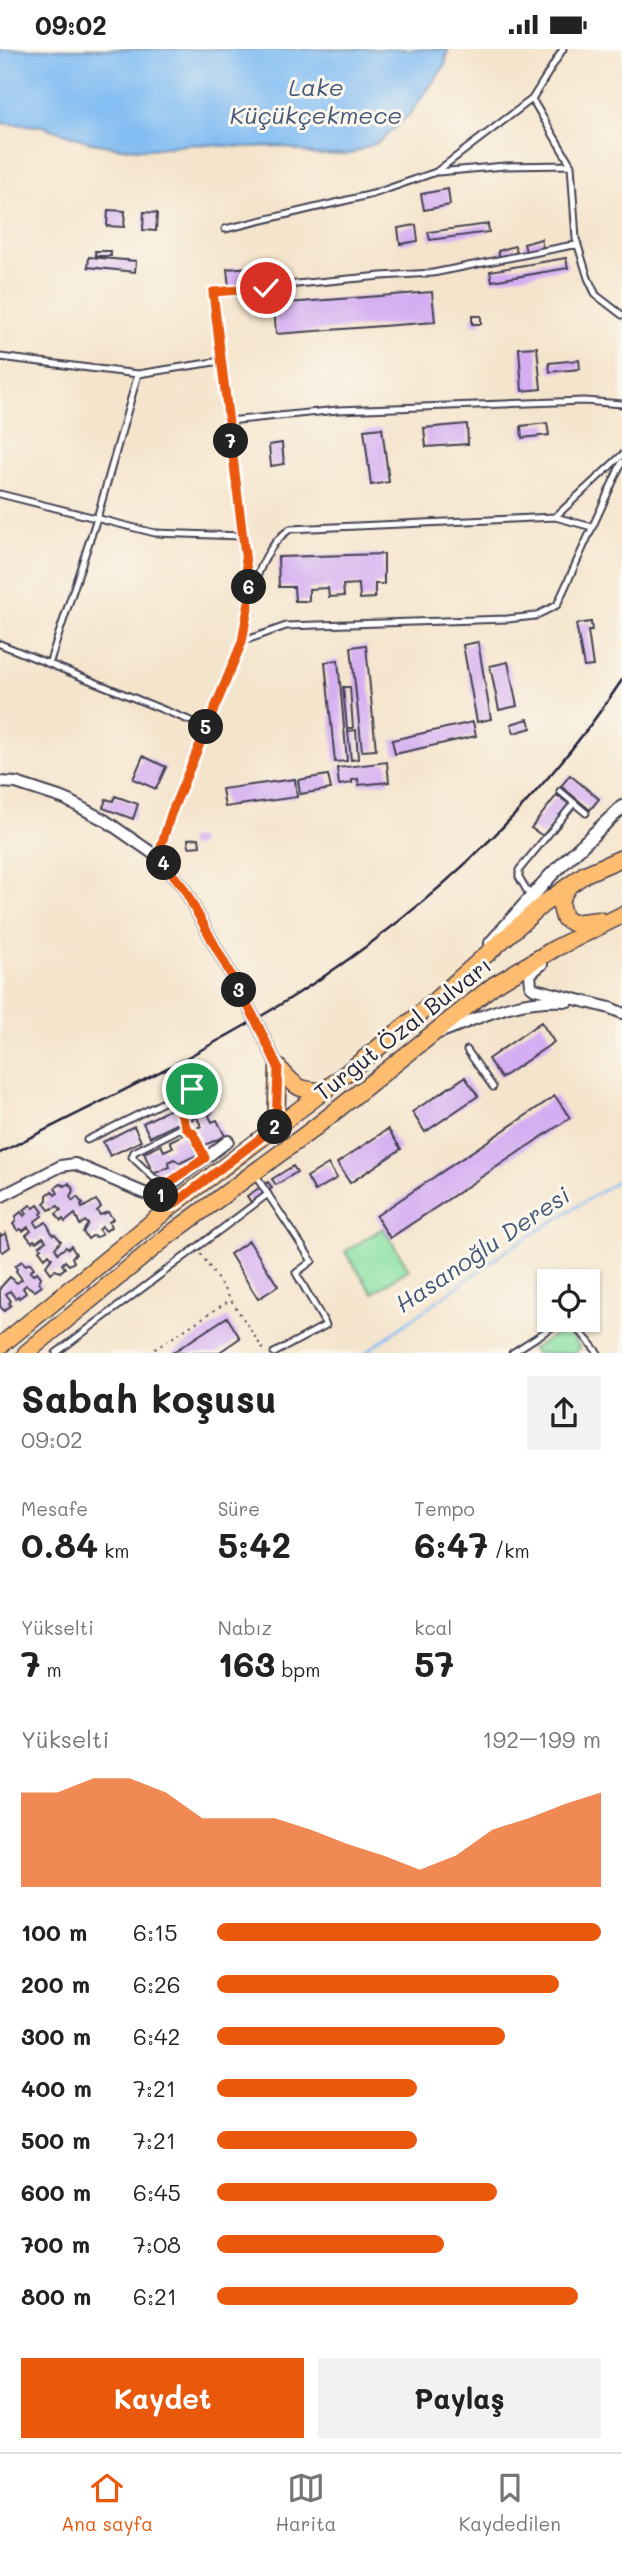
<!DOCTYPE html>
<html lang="tr">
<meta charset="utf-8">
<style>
:root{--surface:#fff;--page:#f2f2f2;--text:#222;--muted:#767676;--line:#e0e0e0;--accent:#ea580c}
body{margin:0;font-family:Mali,sans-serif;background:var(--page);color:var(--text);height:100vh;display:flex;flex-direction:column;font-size:26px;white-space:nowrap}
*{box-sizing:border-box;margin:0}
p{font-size:23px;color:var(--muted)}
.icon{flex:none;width:38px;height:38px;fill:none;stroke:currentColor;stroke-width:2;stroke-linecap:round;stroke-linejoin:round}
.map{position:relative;height:1304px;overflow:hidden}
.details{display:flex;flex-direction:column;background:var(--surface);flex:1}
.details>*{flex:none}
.controls{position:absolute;left:537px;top:1220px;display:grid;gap:14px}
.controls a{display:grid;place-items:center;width:63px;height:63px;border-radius:0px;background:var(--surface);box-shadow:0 2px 5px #0004;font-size:35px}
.pin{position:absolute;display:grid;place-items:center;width:60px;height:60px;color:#fff;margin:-30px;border:4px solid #fff;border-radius:50%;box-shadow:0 2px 7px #0007}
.km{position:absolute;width:35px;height:35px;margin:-18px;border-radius:50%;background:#222;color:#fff;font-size:19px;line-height:35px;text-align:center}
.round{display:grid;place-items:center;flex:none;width:74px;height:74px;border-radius:0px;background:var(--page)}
.headline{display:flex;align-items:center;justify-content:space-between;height:119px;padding:0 21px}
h1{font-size:38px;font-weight:700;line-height:52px}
.stats{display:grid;grid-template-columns:repeat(3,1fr);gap:10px;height:119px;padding:7px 21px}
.stats div{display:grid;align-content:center}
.stats b{font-size:35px;font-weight:700}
.stats small{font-size:19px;font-weight:400}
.stats p{font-size:19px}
.chart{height:196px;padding:14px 21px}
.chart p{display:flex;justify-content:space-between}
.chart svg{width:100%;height:126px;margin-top:7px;fill:var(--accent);opacity:.7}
.primary-button{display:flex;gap:14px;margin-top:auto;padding:14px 21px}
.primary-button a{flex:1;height:80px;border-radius:0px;background:var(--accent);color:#fff;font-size:28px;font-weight:700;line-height:80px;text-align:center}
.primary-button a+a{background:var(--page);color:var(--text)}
ul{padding:0 21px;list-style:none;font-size:23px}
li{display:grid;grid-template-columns:112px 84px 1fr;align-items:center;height:52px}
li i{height:18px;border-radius:9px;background:var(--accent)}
.status{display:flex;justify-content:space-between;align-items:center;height:49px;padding:0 35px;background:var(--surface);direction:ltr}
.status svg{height:19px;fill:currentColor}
.tabs{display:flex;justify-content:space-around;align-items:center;height:98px;border-top:2px solid var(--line);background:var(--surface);font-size:19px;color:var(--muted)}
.tabs a{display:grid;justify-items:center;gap:4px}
.tabs .on{color:var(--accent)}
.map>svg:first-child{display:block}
.green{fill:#8be1a5;stroke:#568270;stroke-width:2}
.water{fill:#81bcf3;stroke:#526f97;stroke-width:2}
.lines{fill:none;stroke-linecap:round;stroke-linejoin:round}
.stream{stroke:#81bcf3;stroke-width:2.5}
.building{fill:#d4adf2}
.service-casing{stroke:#423f51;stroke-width:9}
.minor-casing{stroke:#423f51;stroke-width:14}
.tertiary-casing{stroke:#423f51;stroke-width:16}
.primary-casing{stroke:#423f51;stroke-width:19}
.path{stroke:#423f51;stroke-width:2;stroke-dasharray:2 5;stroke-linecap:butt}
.service{stroke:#fff;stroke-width:5}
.minor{stroke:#fff;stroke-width:10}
.tertiary{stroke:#fff;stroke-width:12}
.primary{stroke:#fdbc6f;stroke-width:16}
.rail{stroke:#22223b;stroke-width:2.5}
.route-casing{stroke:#fff;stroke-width:14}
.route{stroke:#ea580c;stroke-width:9}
.labels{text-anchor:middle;stroke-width:6;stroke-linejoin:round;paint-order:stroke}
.street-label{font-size:23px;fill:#22223b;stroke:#fbf7ec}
.water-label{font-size:24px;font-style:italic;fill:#43587b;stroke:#fbf7ec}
</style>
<div class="status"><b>09:02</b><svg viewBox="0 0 49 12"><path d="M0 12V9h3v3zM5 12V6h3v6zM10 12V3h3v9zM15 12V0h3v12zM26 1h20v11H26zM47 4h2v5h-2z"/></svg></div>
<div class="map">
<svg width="622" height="1304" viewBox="0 0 622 1304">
<rect width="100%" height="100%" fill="#fbf7ec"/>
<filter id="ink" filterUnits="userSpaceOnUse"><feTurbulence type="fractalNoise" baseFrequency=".0143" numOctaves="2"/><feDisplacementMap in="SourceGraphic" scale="14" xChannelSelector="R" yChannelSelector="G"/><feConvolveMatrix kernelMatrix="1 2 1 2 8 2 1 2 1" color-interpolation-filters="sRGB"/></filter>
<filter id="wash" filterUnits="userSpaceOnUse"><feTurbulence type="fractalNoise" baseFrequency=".00686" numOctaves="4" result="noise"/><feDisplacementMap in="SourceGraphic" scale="28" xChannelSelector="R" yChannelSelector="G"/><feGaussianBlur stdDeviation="1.57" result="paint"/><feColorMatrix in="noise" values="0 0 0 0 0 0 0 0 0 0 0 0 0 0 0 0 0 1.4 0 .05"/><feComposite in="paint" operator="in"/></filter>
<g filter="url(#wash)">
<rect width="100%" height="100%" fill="#f5e4cc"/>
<path class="green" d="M383,1179L409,1220L373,1244L345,1203Z
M566,1280L580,1299L574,1304H535L532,1300Z"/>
<path class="water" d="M0,0H448L445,16L410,65L379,93L350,105L315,106L282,97L244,98L194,95L149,100L120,99L93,94L42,77L0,74Z"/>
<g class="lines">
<path class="stream" d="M365,1304L509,1200L622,1129"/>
</g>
<g id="blocks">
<path class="building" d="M448,140L450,156L424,161L421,145Z
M108,161L125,162L124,178L107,177Z
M144,163L157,164L156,182L143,181Z
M488,175L489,183L430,191L428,183Z
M416,176L418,192L400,195L398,179Z
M541,190L543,199L526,203L524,195Z
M515,197L517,204L500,209L498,202Z
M95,202H111V207H96Z
M89,208L136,212L135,223L88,218Z
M566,209L568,219L492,232L490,222Z
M264,217L266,236L229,239L227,220Z
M432,243L435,273L276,285L274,255Z
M472,267H481V275H472Z
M537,298L541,340L522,342L519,299Z
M579,311L580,320L550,323L549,314Z
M547,374L549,386L522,389L521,377Z
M467,375L468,395L426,398L424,379Z
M382,379L389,433L371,436L364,381Z
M282,394L284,415L271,417L269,396Z
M384,505V535H375V549L360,550L359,535L343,536L344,547L329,548L328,539L309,540V552H295L294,538H279L278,508Z
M591,573L592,582H588L593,617L584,618L576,575Z
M478,593L491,670L477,673L463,596Z
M366,596L376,701L362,702L351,598Z
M338,611L347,712L335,713L325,613Z
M508,613L517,657L499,661L490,617Z
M343,638H350L353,679H347Z
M528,670L531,679L514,684L511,675Z
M473,673L476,687L395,705L392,691Z
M356,681L358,710L351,711L348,682Z
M143,707L166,718L156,740L133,730Z
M387,713L389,733L359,736L358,730L352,731V734L339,736L337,719Z
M328,726L331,740L300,745L298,731Z
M570,726L599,750L590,761L561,737Z
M295,730L297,748L225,758L222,740Z
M557,746L569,755L543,787L531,779Z
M115,747L138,755L133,770L103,759L106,750L113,752Z
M199,789L200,797L189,798L188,790Z
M541,973L554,993L501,1029L488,1010Z
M465,1028L478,1047L425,1083L412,1063Z
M204,1044L213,1061L209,1067L212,1073L217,1071L225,1087L203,1097L195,1080L201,1077L197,1068L191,1071L183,1054Z
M555,1047L570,1069L390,1189L376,1167Z
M174,1058L181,1073L150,1088L143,1074Z
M134,1077L141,1092L110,1107L103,1093Z
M388,1080L401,1100L350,1134L337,1114Z
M187,1084L197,1106L180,1114L174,1110L168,1113L170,1118L153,1125L144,1104L161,1096L164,1102L173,1098L170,1092Z
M328,1115L337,1129L315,1142L307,1128Z
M293,1117L297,1123L276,1136L272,1130Z
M268,1133L272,1139L251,1153L247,1147Z
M69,1134L74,1141L70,1148L73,1152L77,1148L83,1155L81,1157L82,1159L96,1151L101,1158L97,1162L100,1166L108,1163L113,1170L109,1173L111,1178L106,1182L102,1178L99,1181L102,1185L97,1188L92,1187L88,1190L83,1183L88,1175L85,1172L80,1176L75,1165L65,1173L63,1170L61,1172L56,1165L61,1161L58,1157L49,1161L44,1154L47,1151V1146L52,1142L55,1146L58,1144L55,1139L61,1135L65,1137Z
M30,1156L34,1159L38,1156L43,1163L41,1165L42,1167L34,1173L37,1178L46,1173L53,1186L55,1185L61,1192L55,1199L58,1204L66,1198L68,1200L71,1197L76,1205L72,1208L74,1213L69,1216L65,1212L62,1215L65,1219L60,1223L55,1221L51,1224L46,1217L52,1209L49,1205L45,1209L39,1201L41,1199L39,1197L46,1192L43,1188L36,1193L34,1191L32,1193L26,1186L31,1182L28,1178L23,1182L21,1180L18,1182L13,1175L16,1172V1167L21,1163L24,1167L27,1165L24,1161Z
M6,1184L10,1198L3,1203L0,1201V1185L1,1187Z
M249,1192L278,1237L258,1250L230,1205Z
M22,1212L25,1216L30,1214L34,1219L30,1223L33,1226L37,1223L41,1228L39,1233L42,1237L35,1242L26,1236L23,1239L26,1244L19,1249L18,1247L15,1249L10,1242L6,1245L11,1252L9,1254L11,1256L4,1262L0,1257V1239L10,1228L17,1234L22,1230L16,1222L17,1220L15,1217Z
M227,1268L240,1289L218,1304H172Z"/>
</g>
</g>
<g filter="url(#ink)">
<use href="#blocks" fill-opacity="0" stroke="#423f51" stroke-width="2"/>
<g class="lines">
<defs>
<path id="service" d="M532,50L571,116L576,190L588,229L596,246L622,266
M438,123L505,117L571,116
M225,180L373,145L436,123L532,50L563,0
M0,308L138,325L221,312
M228,372L338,361L584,352L622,355
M0,445L155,484L242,487
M555,468L622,406
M251,544C260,519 268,495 290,480L555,468L592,478
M241,593L286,577L507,570L535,567L557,556L622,413
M0,595L206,678
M49,615L97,469L138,325
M560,742L586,764
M158,808L171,765L241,593L250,546L213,243L381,227L433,224L578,195
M530,847L519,828V821L574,754
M467,1001L493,1038
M175,1048L187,1080
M87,1091L192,1039
M255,1126L312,1212L296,1224L326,1276L274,1304
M167,1134L155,1130L132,1108L134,1103L179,1080C195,1080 199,1096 205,1109
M570,1270L598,1304
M56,1304L268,1145
M512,1304L565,1270"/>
<path id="minor" d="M0,733L16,734L65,750L106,772L158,808L183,838L255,970L278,1018
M542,915L530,925L531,937L535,940L610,959L622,964
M439,984C487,966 515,949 568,952
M0,1148L61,1117L75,1115L173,1156
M159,1151L163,1138L177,1131L228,1092"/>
<path id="tertiary" d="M491,894L550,827L622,758"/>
<path id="primary" d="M567,840C558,851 560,856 564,869L572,874L599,871
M278,1018C295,1037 297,1042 324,1042
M276,1077L278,1018
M0,1297L173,1156L324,1042L414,970L542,856L585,825L622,809
M26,1304L168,1187L313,1080L494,936L554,900L622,866"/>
</defs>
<use href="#service" class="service-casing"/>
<use href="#minor" class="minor-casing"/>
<use href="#tertiary" class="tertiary-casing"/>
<use href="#primary" class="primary-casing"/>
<path class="path" d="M201,1205L265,1303
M149,1304L230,1251"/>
<use href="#service" class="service"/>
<use href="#minor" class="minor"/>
<use href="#tertiary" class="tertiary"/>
<use href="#primary" class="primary"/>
<path class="rail" d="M0,1104C91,1057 185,1013 273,960C410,877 533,765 622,631"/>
</g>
</g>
<g class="lines" filter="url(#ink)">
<defs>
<path id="route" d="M192,1040L175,1048L187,1080L193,1084L205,1109L163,1138L159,1151L173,1156L276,1077L278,1018L255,970L183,838L158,807L171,765L242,593L250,547L213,243L266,239"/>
</defs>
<use href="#route" class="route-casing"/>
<use href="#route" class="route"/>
</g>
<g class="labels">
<g class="street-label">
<text transform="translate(403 980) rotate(-38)" y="8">Turgut Özal Bulvarı</text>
</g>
<g class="water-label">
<text x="316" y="47">Lake<tspan x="316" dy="28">Küçükçekmece</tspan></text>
<text transform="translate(483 1201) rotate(-34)" y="8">Hasanoğlu Deresi</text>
</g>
</g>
</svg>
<div class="controls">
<a><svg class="icon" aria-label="locate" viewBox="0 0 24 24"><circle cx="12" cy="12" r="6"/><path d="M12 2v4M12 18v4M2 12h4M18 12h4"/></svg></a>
</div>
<div class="pin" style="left:192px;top:1040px;background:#1e9e55"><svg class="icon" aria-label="arrive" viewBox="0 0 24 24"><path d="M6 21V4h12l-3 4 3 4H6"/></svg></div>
<div class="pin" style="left:266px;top:239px;background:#d93025"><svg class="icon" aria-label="check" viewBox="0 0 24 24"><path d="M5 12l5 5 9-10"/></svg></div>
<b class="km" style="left:161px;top:1146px">1</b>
<b class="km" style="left:275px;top:1078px">2</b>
<b class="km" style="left:239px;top:941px">3</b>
<b class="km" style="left:164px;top:814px">4</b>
<b class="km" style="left:206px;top:678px">5</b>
<b class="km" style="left:249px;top:538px">6</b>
<b class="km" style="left:231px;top:392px">7</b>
</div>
<section class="details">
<div class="headline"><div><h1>Sabah koşusu</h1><p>09:02</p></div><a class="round"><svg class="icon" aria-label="share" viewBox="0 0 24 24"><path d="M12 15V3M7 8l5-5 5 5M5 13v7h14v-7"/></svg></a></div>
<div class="stats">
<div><p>Mesafe</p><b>0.84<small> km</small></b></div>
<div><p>Süre</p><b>5:42</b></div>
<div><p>Tempo</p><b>6:47<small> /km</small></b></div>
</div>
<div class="stats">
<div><p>Yükselti</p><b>7<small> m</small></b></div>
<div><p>Nabız</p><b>163<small> bpm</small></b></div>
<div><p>kcal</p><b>57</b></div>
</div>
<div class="chart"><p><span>Yükselti</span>192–199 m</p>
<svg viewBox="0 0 160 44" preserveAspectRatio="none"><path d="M0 44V11L10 11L20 6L30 6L40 11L50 20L60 20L70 20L80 24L90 29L100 33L110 38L120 33L130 24L140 20L150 15L160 11V44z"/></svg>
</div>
<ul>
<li><b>100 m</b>6:15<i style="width:100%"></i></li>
<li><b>200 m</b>6:26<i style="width:89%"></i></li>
<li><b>300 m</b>6:42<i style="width:75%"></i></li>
<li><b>400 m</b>7:21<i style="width:52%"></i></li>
<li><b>500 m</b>7:21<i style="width:52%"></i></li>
<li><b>600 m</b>6:45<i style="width:73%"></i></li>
<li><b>700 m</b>7:08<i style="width:59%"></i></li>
<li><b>800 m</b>6:21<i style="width:94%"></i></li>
</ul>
<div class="primary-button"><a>Kaydet</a><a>Paylaş</a></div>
</section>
<nav class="tabs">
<a class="on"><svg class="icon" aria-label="home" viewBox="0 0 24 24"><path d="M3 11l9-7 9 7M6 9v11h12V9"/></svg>Ana sayfa</a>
<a><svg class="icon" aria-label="map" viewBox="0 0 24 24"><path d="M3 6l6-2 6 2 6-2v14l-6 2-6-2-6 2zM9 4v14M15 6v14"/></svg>Harita</a>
<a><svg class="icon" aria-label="saved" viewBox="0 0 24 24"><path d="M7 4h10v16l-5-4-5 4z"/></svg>Kaydedilen</a>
</nav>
